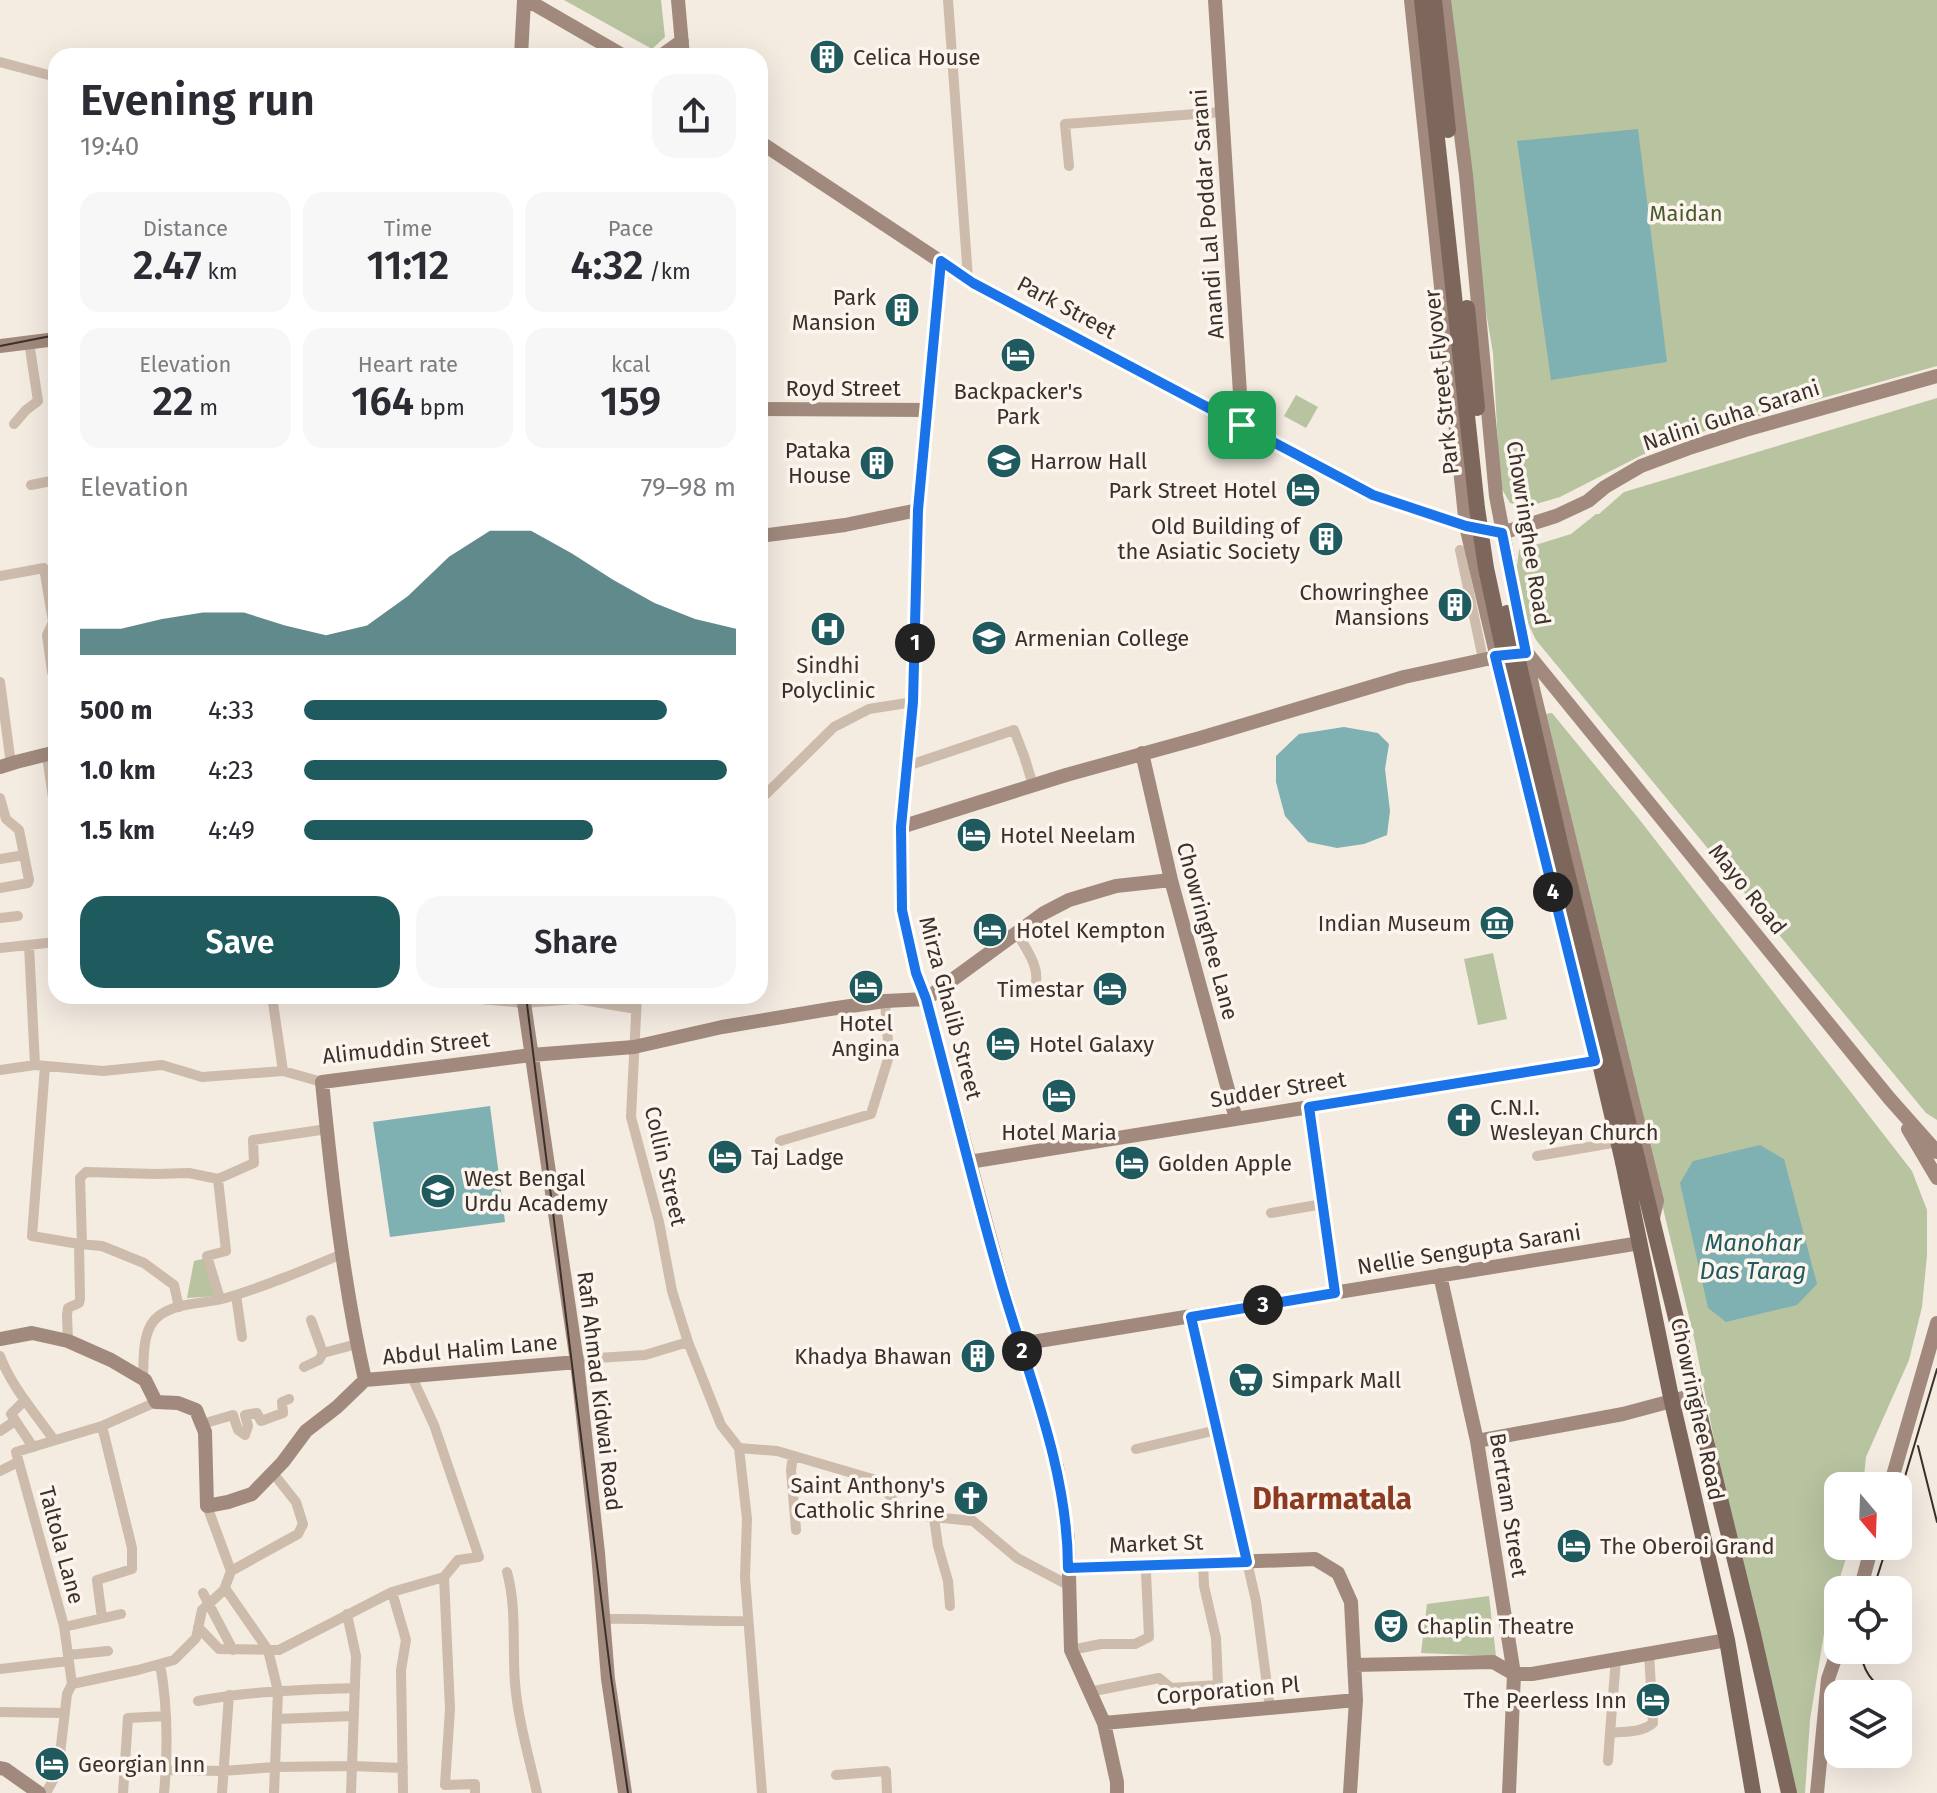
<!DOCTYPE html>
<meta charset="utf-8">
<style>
:root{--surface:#fff;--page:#f7f7f7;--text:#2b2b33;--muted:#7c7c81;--accent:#1f5a5e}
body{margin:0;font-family:"Fira Sans",sans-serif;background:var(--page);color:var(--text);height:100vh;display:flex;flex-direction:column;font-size:30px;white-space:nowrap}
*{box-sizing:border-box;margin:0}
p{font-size:26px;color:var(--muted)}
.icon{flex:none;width:44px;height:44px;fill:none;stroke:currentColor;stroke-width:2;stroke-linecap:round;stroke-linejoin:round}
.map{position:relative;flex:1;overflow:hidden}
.side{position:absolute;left:48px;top:48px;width:720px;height:956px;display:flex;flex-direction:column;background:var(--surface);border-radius:24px;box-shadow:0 8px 32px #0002}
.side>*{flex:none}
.needle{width:52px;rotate:161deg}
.controls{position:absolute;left:1824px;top:1472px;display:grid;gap:16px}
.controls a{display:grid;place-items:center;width:88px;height:88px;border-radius:16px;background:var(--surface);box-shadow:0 8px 32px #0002;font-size:40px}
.pin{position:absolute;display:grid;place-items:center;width:68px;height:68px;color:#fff;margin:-34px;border-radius:16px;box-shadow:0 4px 12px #0006}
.km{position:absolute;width:40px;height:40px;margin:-20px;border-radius:50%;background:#222;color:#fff;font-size:22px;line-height:40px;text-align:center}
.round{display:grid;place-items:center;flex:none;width:84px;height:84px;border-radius:24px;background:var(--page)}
.overview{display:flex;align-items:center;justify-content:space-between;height:136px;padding:0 32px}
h1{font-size:44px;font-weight:600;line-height:60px}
.metrics{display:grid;grid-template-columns:repeat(3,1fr);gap:12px;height:136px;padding:8px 32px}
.metrics div{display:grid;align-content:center;border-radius:20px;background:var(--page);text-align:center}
.metrics b{font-size:40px;font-weight:600}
.metrics small{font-size:22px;font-weight:400}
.metrics p{font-size:22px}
.chart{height:224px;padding:16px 32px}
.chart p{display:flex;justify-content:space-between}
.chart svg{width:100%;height:144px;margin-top:8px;fill:var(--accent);opacity:.7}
.action{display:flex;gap:16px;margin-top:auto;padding:16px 32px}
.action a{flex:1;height:92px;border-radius:24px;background:var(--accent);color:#fff;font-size:32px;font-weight:600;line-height:92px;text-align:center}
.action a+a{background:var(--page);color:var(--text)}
ul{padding:0 32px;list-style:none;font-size:26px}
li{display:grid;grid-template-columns:128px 96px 1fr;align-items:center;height:60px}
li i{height:20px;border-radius:10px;background:var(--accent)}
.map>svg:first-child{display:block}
.green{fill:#b8c4a0}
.water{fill:#7fb0b2}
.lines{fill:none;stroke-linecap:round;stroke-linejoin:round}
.street-tunnel{stroke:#cfc6bd;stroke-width:10;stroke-dasharray:10 5;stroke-linecap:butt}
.street{stroke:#cdbbac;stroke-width:10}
.secondary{stroke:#a18a7d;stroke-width:14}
.primary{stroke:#7d675c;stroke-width:16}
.tram{stroke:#3b302b;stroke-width:2}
.primary-bridge{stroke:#7d675c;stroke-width:16}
.route-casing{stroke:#fff;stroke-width:16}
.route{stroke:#1a73e8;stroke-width:10}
.labels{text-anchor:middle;stroke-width:7;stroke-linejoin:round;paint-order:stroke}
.poi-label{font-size:22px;fill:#3b302b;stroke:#fbf5ee;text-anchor:start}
.park-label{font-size:22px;fill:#4a5a2e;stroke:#fbf5ee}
.street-label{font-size:22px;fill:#3b302b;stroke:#fbf5ee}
.water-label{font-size:24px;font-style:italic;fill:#1f5a5e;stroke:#fbf5ee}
.district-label{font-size:30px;font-weight:bold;fill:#8c3b22;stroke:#fbf5ee}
</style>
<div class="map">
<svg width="1937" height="1793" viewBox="0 0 1937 1793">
<rect width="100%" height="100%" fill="#f4ebe1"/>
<path class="green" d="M564,0H661L665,37L652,49Z
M1436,0H1937V366L1684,437L1642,455L1560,497L1526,507L1510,503L1502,489L1500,482L1493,353L1452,113Z
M1296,395L1318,407L1306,428L1284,416Z
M1937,398V1120L1926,1113L1536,640L1524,615L1515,582L1519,550L1571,534L1596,514H1599L1624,492Z
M1552,713L1639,819L1912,1171L1927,1210V1255L1922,1307L1909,1360L1866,1457L1863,1486H1838V1546H1850L1826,1621L1810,1720L1805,1793H1783L1695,1342L1545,714Z
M1493,953L1507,1019L1478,1025L1464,959Z
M207,1258L217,1296L187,1298L194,1261Z
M1489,1596L1496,1656L1421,1653L1427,1604Z"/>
<path class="water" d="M1638,129L1667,362L1551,380L1517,141Z
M1344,727L1378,733L1389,744L1385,769L1390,811L1387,835L1364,844L1337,848L1308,842L1285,816L1276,782V756L1299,734Z
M490,1106L505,1222L390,1237L373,1122Z
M1760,1145L1784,1159L1817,1284L1797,1305L1726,1322L1708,1308L1680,1183L1693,1161Z"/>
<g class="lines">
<path class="street-tunnel" d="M965,1361L991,1352"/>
<path class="street" d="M948,0L968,278
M0,62L56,77
M1069,166L1065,124L1222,112
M14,424L26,410L38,401L29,342
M31,485L56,480
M1460,550L1483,659
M0,576L44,568L53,622H56
M52,672L47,635L53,622
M0,682L11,764
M47,756L56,819
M907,766L1014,730L1024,756L1033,785
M0,798L6,819L19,830L29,880L28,883L0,888
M760,800L834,727L869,709L913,702
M0,859L24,855
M0,918L18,916
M1017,933C1026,949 1041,968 1035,986L1020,994
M29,945L35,1065
M0,948L56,942
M272,996L283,1071
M449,996L524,1003L577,999L636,1009
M637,996L631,1117L659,1222L672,1291L688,1342L721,1425L739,1448
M45,1066L32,1236L79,1244L102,1246L144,1263L174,1285L179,1307
M0,1070L35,1065L103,1071L162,1065L202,1077L283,1071L322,1082
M1309,1107L1335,1293
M780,1141L871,1114L889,1056L885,1001
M1537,1156L1612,1143
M218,1179L226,1251L207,1256L220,1299
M1271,1213L1323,1204
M82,1244L80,1178L86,1172L156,1174L189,1173L218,1179L254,1163L253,1140L327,1129
M236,1295L242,1337
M1191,1317L1256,1601L1270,1708
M311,1320L323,1353L357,1344
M68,1341L67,1315L68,1308L79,1303L80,1299L79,1244
M0,1356C11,1386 35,1413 54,1440
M577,1362L597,1358L645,1355L688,1342
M304,1367L319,1360L323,1353
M143,1379C144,1359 141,1328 160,1315C178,1302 205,1304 226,1298C266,1286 304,1270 342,1254
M25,1400L11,1414L33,1447
M202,1424L233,1415L238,1430L245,1435L248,1426L245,1415L257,1413L261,1421L283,1413L282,1402L289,1399
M102,1426L132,1548V1569L97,1580L102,1618
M0,1431L15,1421
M739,1448L777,1451L876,1480L890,1496L903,1514L973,1521L1017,1558L1068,1585
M739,1448L747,1519L745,1577L762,1793
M1136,1449L1217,1430
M793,1456L791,1470L796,1530
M0,1471L18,1462
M934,1518L938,1546L948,1581L950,1606
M231,1571L298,1534L303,1524L296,1502L273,1473
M507,1572C517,1608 512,1646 515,1683C518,1720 529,1757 537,1793
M444,1577L450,1709L445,1785L475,1784V1793
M225,1588L268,1650L278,1691L274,1793
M392,1592L406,1640L401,1670L403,1793
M203,1593L233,1650
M347,1614L356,1656L351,1793
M603,1619C652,1618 700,1622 748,1621
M64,1627L121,1614
M198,1627L219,1649L279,1650L392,1592L444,1577L458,1560L479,1557L434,1425L411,1375
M1071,1650L1101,1644H1135L1149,1637L1146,1573L1148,1565
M68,1655L108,1651
M1616,1659L1610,1733C1625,1731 1642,1733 1653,1723L1649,1653
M160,1664C168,1707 168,1750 164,1793
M0,1669L68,1661
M72,1684L138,1670L174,1660L196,1638L202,1610L224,1590L231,1571L207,1506
M1089,1692L1159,1678L1171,1688L1218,1685L1216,1638L1204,1586L1203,1563
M198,1701C250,1691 302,1690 354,1688
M0,1712L64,1713
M277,1719L353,1716
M1608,1761L1610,1733
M166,1770L223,1771L275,1767L352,1766L403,1768
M836,1775L886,1771L887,1793
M46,1793L58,1771L67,1694L72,1684L64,1626L16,1452L102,1426L156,1402
M123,1793L128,1718L166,1716
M222,1793L229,1695"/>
<path class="secondary" d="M527,0L624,56
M678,0L683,56
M1215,0L1242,425
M1411,0L1466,526L1538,832
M1444,0L1466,175L1496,496L1533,689L1657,1201L1653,1218
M521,56L524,0
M661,56L682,41
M760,142L973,283L1373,495L1466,526L1502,533L1556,516L1588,501L1605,487L1641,466L1692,447L1745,430L1937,376
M941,261L918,510L913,702L901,827L902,910L916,973L926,999L1003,1286L1057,1467L1068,1538L1071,1650L1104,1723L1117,1782V1793
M0,346L56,339
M760,409L926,410
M760,536L845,525L918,510
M1527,653L1889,1098L1937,1152
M1142,753L1171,880L1236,1119
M0,767L16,762L56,752
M901,827L1066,775L1200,738L1404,677L1505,655
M523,996L577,1362L598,1553L608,1679L625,1793
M1908,1129L1937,1178
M969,1162L1595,1061
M1440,1275L1477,1441L1514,1674L1509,1793
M0,1339L32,1333L68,1341L111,1360L145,1380L156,1402L178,1403L196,1410L205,1432L207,1506L228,1502L252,1494L283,1462L306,1431L337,1407L365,1380L577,1362
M1020,1344L1640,1243
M365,1380C343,1282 332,1182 322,1082L531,1055L634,1047L722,1027L830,1009L885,1001L926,999L1044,913L1069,900L1116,886L1171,880
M1477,1441L1623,1414L1694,1395
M1890,1486L1937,1323
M1068,1568L1315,1559L1338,1573L1351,1602L1356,1700L1350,1793
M1860,1590L1872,1546
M1354,1665L1493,1662L1514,1674H1532L1727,1640
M1104,1723L1356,1700
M0,1768L5,1769L39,1793
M1817,1793L1828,1679L1838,1650"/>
<path class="primary" d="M1637,1158L1753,1634L1789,1793
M1623,1162L1672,1402L1727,1640L1753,1793"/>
<path class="tram" d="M0,346L56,335
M526,996L611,1677L628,1793
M1918,1446L1937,1522
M1898,1500L1937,1369
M1873,1590L1887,1546
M1861,1650C1862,1671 1872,1682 1889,1694
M1898,1701L1909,1710"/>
<path class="primary-bridge" d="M1422,0L1477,508L1486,568L1502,643L1623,1162
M1434,0L1448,130
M1467,308L1477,408
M1507,613L1562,852L1637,1158"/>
</g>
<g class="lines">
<defs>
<path id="route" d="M941,261L973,283L1373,495L1466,526L1502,533L1526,653L1495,656L1595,1061L1309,1107L1335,1293L1191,1317L1247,1562L1068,1568C1068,1472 1030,1380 1003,1289C975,1193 952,1096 926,999L916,973L902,910L901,827L913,702L918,510Z"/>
</defs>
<use href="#route" class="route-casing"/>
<use href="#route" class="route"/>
</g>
<defs>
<symbol id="building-disc" viewBox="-11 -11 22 22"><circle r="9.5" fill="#1f5a5e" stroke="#fbf5ee"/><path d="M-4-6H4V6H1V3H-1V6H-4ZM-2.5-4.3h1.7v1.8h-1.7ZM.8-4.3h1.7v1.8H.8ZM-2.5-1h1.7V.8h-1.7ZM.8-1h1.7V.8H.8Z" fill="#fff"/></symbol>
<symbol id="hotel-disc" viewBox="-11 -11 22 22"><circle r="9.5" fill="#1f5a5e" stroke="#fbf5ee"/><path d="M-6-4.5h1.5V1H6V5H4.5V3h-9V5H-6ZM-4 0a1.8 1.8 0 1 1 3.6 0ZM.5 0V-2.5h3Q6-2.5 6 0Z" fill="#fff"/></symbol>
<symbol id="school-disc" viewBox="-11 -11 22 22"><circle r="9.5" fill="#1f5a5e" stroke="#fbf5ee"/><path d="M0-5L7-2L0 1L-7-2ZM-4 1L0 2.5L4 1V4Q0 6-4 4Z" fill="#fff"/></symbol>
<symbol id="hospital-disc" viewBox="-11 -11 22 22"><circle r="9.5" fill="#1f5a5e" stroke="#fbf5ee"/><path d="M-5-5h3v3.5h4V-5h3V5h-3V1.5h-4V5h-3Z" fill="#fff"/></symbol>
<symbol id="university-disc" viewBox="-11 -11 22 22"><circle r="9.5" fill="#1f5a5e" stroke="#fbf5ee"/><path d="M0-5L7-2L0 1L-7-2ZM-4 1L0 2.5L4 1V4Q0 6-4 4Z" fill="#fff"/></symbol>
<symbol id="museum-disc" viewBox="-11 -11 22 22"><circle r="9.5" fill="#1f5a5e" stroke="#fbf5ee"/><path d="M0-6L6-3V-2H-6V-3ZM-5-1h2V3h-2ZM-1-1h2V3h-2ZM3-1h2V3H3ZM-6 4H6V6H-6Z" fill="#fff"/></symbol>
<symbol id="church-disc" viewBox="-11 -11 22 22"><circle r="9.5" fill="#1f5a5e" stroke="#fbf5ee"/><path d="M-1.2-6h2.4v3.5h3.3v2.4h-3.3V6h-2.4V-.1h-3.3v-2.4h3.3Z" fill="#fff"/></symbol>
<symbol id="supermarket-disc" viewBox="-11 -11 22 22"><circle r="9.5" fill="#1f5a5e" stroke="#fbf5ee"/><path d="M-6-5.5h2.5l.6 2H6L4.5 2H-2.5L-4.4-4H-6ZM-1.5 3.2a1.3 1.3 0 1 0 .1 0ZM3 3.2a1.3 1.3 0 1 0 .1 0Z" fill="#fff"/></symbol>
<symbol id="theatre-disc" viewBox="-11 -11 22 22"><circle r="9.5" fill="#1f5a5e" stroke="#fbf5ee"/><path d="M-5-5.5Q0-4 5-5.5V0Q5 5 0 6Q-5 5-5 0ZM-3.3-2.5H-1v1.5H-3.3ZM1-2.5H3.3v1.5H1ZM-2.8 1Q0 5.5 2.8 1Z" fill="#fff"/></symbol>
</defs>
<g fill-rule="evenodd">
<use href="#building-disc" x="807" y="37" width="40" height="40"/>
<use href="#building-disc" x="882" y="290" width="40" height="40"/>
<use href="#hotel-disc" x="998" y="335" width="40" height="40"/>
<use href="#school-disc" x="984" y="441" width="40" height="40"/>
<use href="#building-disc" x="857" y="443" width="40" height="40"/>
<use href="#hotel-disc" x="1283" y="470" width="40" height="40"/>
<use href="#building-disc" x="1306" y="519" width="40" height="40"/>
<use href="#building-disc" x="1435" y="585" width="40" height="40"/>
<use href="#hospital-disc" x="808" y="609" width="40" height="40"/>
<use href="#university-disc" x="969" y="618" width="40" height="40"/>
<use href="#hotel-disc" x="954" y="815" width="40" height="40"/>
<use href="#museum-disc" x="1477" y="903" width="40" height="40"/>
<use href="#hotel-disc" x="970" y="910" width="40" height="40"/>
<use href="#hotel-disc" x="846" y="967" width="40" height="40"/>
<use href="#hotel-disc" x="1090" y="969" width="40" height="40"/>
<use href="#hotel-disc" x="983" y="1024" width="40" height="40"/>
<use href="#hotel-disc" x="1039" y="1076" width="40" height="40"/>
<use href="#church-disc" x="1444" y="1100" width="40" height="40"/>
<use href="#hotel-disc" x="705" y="1137" width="40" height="40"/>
<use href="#hotel-disc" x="1112" y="1143" width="40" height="40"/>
<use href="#university-disc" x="418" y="1171" width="40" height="40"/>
<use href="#building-disc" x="958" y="1336" width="40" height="40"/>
<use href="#supermarket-disc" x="1226" y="1360" width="40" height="40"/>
<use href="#church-disc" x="951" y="1478" width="40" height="40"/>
<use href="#hotel-disc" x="1554" y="1526" width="40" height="40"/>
<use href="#theatre-disc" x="1371" y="1606" width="40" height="40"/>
<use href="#hotel-disc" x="1633" y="1680" width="40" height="40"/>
<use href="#hotel-disc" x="32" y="1744" width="40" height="40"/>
</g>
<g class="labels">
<g class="poi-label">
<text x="853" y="65">Celica House</text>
<text x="876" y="305" text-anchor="end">Park<tspan x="876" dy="25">Mansion</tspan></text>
<text x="1018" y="399" text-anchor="middle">Backpacker's<tspan x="1018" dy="25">Park</tspan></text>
<text x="851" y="458" text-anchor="end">Pataka<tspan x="851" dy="25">House</tspan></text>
<text x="1030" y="469">Harrow Hall</text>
<text x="1277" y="498" text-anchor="end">Park Street Hotel</text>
<text x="1300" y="534" text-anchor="end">Old Building of<tspan x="1300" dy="25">the Asiatic Society</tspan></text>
<text x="1429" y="600" text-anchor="end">Chowringhee<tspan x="1429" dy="25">Mansions</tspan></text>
<text x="1015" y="646">Armenian College</text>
<text x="828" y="673" text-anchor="middle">Sindhi<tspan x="828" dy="25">Polyclinic</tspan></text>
<text x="1000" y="843">Hotel Neelam</text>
<text x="1471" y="931" text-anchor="end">Indian Museum</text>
<text x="1016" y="938">Hotel Kempton</text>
<text x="1084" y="997" text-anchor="end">Timestar</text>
<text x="866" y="1031" text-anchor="middle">Hotel<tspan x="866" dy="25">Angina</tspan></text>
<text x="1029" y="1052">Hotel Galaxy</text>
<text x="1490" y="1115">C.N.I.<tspan x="1490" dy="25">Wesleyan Church</tspan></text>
<text x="1059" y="1140" text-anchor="middle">Hotel Maria</text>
<text x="751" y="1165">Taj Ladge</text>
<text x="1158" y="1171">Golden Apple</text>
<text x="464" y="1186">West Bengal<tspan x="464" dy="25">Urdu Academy</tspan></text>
<text x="952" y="1364" text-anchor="end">Khadya Bhawan</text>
<text x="1272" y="1388">Simpark Mall</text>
<text x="945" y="1493" text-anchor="end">Saint Anthony's<tspan x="945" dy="25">Catholic Shrine</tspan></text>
<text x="1600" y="1554">The Oberoi Grand</text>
<text x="1417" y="1634">Chaplin Theatre</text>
<text x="1627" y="1708" text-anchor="end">The Peerless Inn</text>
<text x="78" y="1772">Georgian Inn</text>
</g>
<g class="park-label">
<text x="1686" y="221">Maidan</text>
</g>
<g class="street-label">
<text transform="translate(1207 214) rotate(-94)" y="8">Anandi Lal Poddar Sarani</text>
<text transform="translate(1067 307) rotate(28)" y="8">Park Street</text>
<text transform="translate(1441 382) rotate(-96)" y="8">Park Street Flyover</text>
<text x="843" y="396">Royd Street</text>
<text transform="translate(1731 415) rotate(-18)" y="8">Nalini Guha Sarani</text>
<text transform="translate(1529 533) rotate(81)" y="8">Chowringhee Road</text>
<text transform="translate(1748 889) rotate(51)" y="8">Mayo Road</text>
<text transform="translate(1208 931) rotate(75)" y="8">Chowringhee Lane</text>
<text transform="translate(951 1008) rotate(75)" y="8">Mirza Ghalib Street</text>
<text transform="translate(406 1047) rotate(-6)" y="8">Alimuddin Street</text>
<text transform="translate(1278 1089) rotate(-9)" y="8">Sudder Street</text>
<text transform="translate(666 1166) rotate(77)" y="8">Collin Street</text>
<text transform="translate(1469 1249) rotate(-9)" y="8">Nellie Sengupta Sarani</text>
<text transform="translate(470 1349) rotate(-5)" y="8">Abdul Halim Lane</text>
<text transform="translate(600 1391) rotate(83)" y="8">Rafi Ahmad Kidwai Road</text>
<text transform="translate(1698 1409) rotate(78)" y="8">Chowringhee Road</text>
<text transform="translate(1509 1505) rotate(81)" y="8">Bertram Street</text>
<text transform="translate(1156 1543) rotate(-2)" y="8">Market St</text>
<text transform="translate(62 1545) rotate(75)" y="8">Taltola Lane</text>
<text transform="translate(1228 1690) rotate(-5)" y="8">Corporation Pl</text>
</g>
<g class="water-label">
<text x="1753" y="1251">Manohar<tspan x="1753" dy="28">Das Tarag</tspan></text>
</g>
<g class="district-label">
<text x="1332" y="1509">Dharmatala</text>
</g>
</g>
</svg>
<div class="controls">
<a><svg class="needle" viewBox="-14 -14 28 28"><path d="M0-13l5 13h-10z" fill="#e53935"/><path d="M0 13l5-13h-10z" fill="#7c7c81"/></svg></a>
<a><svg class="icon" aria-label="locate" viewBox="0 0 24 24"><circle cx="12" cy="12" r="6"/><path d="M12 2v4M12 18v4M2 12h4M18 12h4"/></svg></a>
<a><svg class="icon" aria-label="layers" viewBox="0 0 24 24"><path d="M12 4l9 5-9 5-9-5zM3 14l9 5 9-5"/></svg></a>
</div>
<div class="pin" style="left:1242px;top:425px;background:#1e9e55"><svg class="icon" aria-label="arrive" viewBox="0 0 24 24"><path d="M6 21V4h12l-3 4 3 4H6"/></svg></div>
<b class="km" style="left:915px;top:643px">1</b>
<b class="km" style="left:1022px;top:1351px">2</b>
<b class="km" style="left:1263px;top:1305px">3</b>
<b class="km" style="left:1553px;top:892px">4</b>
<section class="side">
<div class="overview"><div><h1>Evening run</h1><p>19:40</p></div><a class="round"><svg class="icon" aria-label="share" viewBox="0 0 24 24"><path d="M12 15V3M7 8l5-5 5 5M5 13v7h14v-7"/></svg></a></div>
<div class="metrics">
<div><p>Distance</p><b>2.47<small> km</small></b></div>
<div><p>Time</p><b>11:12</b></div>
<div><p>Pace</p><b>4:32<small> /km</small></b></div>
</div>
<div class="metrics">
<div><p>Elevation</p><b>22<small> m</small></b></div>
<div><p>Heart rate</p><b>164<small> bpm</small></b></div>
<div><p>kcal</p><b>159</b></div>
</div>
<div class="chart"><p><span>Elevation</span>79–98 m</p>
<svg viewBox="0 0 160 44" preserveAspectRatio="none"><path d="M0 44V36L10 36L20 33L30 31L40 31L50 35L60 38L70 35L80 26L90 14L100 6L110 6L120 13L130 21L140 28L150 33L160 36V44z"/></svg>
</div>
<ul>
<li><b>500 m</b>4:33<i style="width:84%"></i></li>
<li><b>1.0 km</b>4:23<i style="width:98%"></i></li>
<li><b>1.5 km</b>4:49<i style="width:67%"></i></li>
</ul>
<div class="action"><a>Save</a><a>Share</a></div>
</section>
</div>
